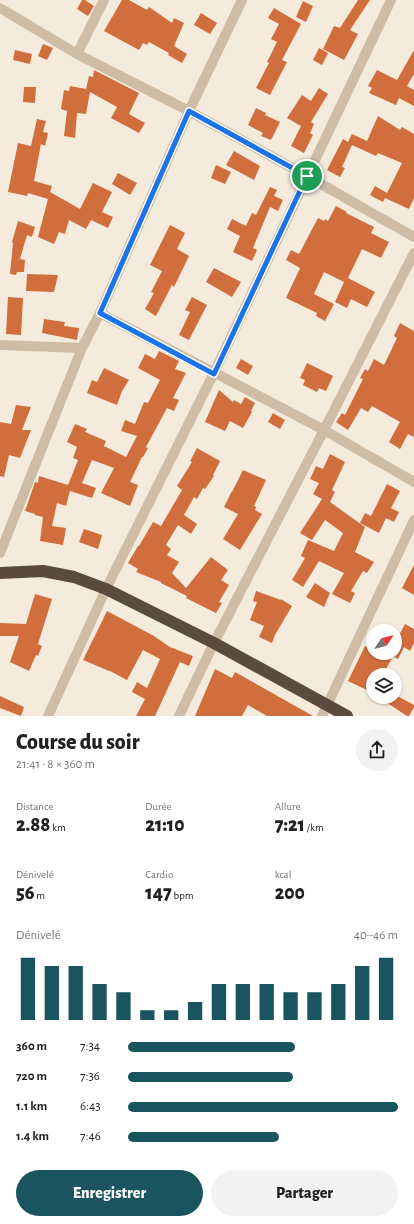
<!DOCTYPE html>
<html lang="fr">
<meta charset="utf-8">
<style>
:root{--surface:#fff;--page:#f2f2f2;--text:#202124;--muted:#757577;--accent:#19545f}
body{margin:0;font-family:"Alegreya Sans",sans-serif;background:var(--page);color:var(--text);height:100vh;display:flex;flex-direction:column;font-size:15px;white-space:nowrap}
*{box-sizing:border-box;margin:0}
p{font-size:13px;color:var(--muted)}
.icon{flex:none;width:22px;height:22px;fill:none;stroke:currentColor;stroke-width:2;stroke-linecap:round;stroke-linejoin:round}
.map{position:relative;height:716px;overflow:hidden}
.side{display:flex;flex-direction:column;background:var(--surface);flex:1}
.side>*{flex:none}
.needle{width:26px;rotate:55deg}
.fabs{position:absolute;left:366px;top:624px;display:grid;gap:8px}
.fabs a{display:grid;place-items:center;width:36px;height:36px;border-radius:50%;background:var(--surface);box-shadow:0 1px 3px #0004;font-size:20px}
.pin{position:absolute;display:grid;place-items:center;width:34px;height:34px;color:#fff;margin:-17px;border:2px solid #fff;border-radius:50%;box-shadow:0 1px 4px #0007}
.round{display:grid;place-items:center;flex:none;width:42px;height:42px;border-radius:21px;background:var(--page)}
.headline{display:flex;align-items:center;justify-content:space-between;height:68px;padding:0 16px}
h1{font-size:22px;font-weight:800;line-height:30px}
.stats{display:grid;grid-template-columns:repeat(3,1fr);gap:6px;height:68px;padding:4px 16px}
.stats div{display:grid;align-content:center}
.stats b{font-size:20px;font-weight:800}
.stats small{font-size:11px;font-weight:400}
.stats p{font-size:11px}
.chart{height:112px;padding:8px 16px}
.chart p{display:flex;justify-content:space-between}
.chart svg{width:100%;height:72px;margin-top:4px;stroke:var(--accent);stroke-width:6}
.button{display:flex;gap:8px;margin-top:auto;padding:8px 16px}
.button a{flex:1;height:46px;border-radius:24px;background:var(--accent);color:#fff;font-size:16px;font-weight:800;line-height:46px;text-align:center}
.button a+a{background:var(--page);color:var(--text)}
ul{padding:0 16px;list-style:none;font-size:13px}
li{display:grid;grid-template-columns:64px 48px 1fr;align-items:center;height:30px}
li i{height:10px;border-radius:5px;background:var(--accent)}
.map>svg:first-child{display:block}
.building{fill:#d16e3e}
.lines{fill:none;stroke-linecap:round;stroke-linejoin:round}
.minor{stroke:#cebca6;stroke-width:10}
.highway{stroke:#5b4a3e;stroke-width:12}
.route-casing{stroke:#fff;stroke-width:8}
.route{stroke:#1a73e8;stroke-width:5}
</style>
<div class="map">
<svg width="414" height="716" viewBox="0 0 414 716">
<rect width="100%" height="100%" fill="#f4ebdc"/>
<path class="building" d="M82,0H85L94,6L88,16L77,9Z
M122,0H129L147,10L149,7L172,23L174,18L184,23L174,46L187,54L182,63L168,55L169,53L149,42L147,45L143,43L139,50L104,31Z
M358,0H370L350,30L358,34L344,60L323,49L334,26L340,28Z
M303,1L313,6L306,22L296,17Z
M274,8L301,24L282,60L287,62L270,95L256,88L269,63L267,62L277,42L271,39L279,24L268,18Z
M201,13L217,23L210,34L194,25Z
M43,44L53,48L47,60L38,56Z
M319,48L328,53L322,65L313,60Z
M15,50L32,54L30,64L13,60Z
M414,50V74L407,86L414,90V106L399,98L396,105L369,93L372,88L368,86L377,70L397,80Z
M94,70L139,93L129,114L145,123L139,133L111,118L117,107L90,92L86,114L77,113L75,138L64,136L67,111L61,109L64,90L69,91L70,86L86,89L89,76L93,77Z
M24,87H36L35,103L23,102Z
M319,88L328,94L311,122L314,124L310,133L313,135L304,153L291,146L301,126L287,118L302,95L311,101Z
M256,108L266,113L265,115L280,122L271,140L261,136L263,133L248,125Z
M378,116L400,130L402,127L414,134V198L409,209L385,198L383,202L370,195L375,186L387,193L402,163L378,153L376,156L352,145L342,167L345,168L340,177L327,170L343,139L348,142L352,134L367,141Z
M37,119L46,121L43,132L48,133L45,146L41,144L34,181L52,186L50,192L80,209L93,183L112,192L102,212L113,217L108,228L91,220L86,229L69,220L65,234L59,232L54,244L38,237L48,199L28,193L27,196L8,192L18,143L31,146Z
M234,151L260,166L254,180L226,165Z
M216,165L231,172L225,184L211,178Z
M118,173L137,183L130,195L112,184Z
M270,187L277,190L274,196L283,200L278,211L270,207L253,248L257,250L252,261L233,252L240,236L227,229L232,219L246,226L252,213L256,215Z
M336,206L347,212L346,213L374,227L371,233L389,242L381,258L362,249L348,278L375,292L367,307L351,299L347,308L335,302L344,282L324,272L314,294L334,304L325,321L316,316L317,313L286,298L300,268L286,260L291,250L299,254L318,218L324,221L325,219L328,221Z
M18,221L35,227L32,237L27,235L20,259L25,260L24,272H17L16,275L10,274L13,243L12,242Z
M170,225L185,233L177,249L189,256L174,287L172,285L156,316L145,309L154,293L151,292L162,271L150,265Z
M214,268L241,282L232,297L206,282Z
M27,274L58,275L54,292L26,291Z
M8,297L23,298L21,335L6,334Z
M192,297L207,305L189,340L179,335L190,312L185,310Z
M44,319L65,322L64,326L79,328L77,340L42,333Z
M400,323L414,331V437L408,434L400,449L389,442L400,422L372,406L368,412L361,408L348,430L336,422L342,413L345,415L363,379L360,378L365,369L368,371L374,359L384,365L397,338L394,336Z
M159,351L179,361L175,369L186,373L173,398L179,400L174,411L167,408L146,447L148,448L143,457H142L130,482L138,485L130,506L101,493L114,468L92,460L82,483L96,488L92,498L70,491L66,506L57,503L52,526L66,528L63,545L40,541L43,517L35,515V514L25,511L35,482L38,483L39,476L68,485L78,460L73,458L77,447L67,442L75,424L87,429L85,432L106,441L104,446L126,457L137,436L121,431L125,420L135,424L144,402L148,403L160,380L138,368L145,354L155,359Z
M241,359L253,366L248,375L236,368Z
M307,363L333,376L326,391L319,388L317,392L303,385L305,380L300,378Z
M104,368L129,380L122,391L117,405L87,393L92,380L97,382Z
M219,390L233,402L234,400L241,404L245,397L255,403L251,411L252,412L243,428L230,421L225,431L205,422Z
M16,405L31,407L22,430H31L20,458L9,455L4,477L0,476V422L11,424Z
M273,413L285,420L280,429L268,422Z
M197,448L220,461L213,475L214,476L205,489L203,488L197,499L194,497L184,515L197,524L191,534L178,525L166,545L171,549L167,555L179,562L172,573L186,588L211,557L228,570L221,580L229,585L219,602L222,603L216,613L186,598L187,596L161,583V582L136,572L138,569L128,563L138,546H139L153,522L161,526L182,490L177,486L192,462L190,461Z
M330,454L345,462L332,490L335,492L330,502L365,527L355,552L374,562L367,573L363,571L351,591L355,593L350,603L332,594L344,573L319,561L303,587L292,580L305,558L301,556L308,540L334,551L343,533L325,520L312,540L300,533L322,499L313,494L319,483L310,479L316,466L323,469Z
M243,470L266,480L254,506L256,507L255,510L262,514L240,550L223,539L238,514L224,507L232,491V492Z
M387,484L400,491L391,508L399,512L394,522L386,518L379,533L360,523L365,513L371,516Z
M84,529L102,535L98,549L79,542Z
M414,565V595L402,588Z
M315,583L330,593L324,607L306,597Z
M256,591L281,600V599L292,606L275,635L272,643L259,637L264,626L250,620L257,602L253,601Z
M35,594L52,599L38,644L42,646L38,656L36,655L29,671L10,662L19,636H0V623L26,624Z
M107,611L154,636L170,647L193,656L189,666L180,662L155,716H136L145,699L132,692L137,682L147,688L160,659L143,650L127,680L110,671H109L83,660Z
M405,624L414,629V643L410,651L404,647L398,659L393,656L383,675H373V693L348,681L365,646L373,649V653H395V643Z
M215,669L232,678L235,672L313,716H267L248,705L242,716H195Z
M0,696L24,707L21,716L0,708Z
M378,697H399L414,705V707L409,716H407Z"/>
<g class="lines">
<path class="minor" d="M0,8L77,54L189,111L307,176L414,237
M77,54L104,0
M100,313L324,430L414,482
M0,345L82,348
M0,553L82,348L100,313L189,111L242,0
M48,716L106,589L214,373L391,0
M179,716L214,643L324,430L414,253
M322,716L414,520"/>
<path class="highway" d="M0,573L43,571L74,577L106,589L214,643L347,716"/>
</g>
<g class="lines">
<defs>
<path id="route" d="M189,111L307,176L214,374L100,313Z"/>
</defs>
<use href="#route" class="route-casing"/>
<use href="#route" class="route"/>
</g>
</svg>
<div class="fabs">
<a><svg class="needle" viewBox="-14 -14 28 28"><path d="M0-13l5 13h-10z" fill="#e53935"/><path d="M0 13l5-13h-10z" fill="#757577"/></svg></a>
<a><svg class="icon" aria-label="layers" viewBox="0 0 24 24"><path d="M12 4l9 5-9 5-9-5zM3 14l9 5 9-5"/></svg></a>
</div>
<div class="pin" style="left:307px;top:176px;background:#1e9e55"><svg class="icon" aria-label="arrive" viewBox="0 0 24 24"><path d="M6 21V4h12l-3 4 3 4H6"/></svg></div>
</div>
<section class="side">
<div class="headline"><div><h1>Course du soir</h1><p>21:41 · 8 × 360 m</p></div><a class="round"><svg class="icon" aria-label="share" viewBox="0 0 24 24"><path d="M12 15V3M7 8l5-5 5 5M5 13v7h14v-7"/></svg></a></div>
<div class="stats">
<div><p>Distance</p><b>2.88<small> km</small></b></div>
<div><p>Durée</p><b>21:10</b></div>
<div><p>Allure</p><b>7:21<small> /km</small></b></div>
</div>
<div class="stats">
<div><p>Dénivelé</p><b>56<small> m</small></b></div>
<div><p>Cardio</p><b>147<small> bpm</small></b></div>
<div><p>kcal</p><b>200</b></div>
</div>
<div class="chart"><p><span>Dénivelé</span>40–46 m</p>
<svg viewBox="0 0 160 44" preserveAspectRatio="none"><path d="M5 44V6M15 44V11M25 44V11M35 44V22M45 44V27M55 44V38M65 44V38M75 44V33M85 44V22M95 44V22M105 44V22M115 44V27M125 44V27M135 44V22M145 44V11M155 44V6"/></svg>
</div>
<ul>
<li><b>360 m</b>7:34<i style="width:62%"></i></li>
<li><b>720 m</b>7:36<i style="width:61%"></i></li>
<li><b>1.1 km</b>6:43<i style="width:100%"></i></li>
<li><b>1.4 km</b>7:46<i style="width:56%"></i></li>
</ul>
<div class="button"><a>Enregistrer</a><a>Partager</a></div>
</section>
